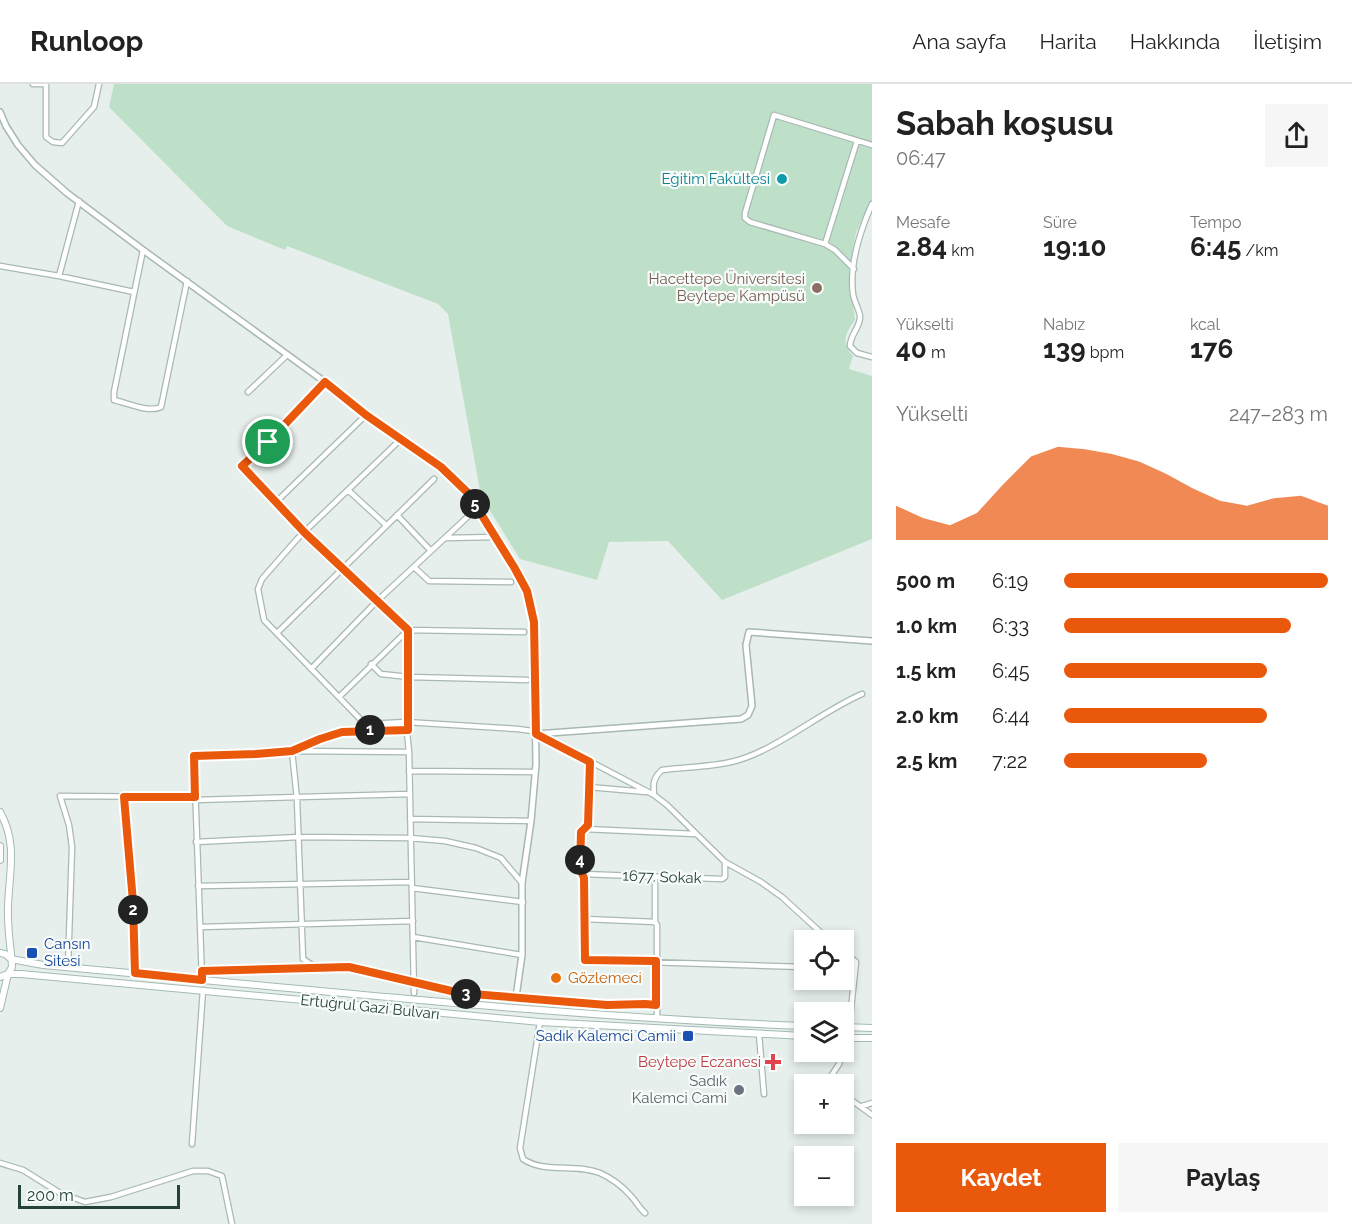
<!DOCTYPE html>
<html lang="tr">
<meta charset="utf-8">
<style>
:root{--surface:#fff;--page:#f6f6f6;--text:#222;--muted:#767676;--line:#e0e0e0;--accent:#ea580c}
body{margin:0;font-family:Raleway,sans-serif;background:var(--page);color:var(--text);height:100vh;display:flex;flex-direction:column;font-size:22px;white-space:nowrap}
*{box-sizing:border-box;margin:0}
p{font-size:20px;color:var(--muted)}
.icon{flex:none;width:33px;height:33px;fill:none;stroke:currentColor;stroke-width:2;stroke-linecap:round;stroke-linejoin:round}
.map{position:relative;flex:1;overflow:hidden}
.panel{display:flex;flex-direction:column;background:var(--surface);width:480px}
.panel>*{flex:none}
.controls{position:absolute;left:794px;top:846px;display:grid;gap:12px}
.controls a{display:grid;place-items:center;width:60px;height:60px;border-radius:0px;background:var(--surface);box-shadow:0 3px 9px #0003;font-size:30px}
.scale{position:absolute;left:18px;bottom:15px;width:162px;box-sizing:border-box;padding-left:6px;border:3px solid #24423a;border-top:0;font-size:16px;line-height:21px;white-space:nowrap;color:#24423a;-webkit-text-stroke:4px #f7fbf9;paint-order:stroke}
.pin{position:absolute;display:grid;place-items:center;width:51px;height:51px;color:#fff;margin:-26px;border:3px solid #fff;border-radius:50%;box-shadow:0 2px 6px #0007}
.km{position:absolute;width:30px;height:30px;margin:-15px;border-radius:50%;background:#222;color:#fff;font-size:16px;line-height:30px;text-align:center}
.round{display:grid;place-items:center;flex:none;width:63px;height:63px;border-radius:0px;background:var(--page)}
.summary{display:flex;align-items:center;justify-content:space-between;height:102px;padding:0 24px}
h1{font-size:33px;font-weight:700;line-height:45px}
.figures{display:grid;grid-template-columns:repeat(3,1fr);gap:9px;height:102px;padding:6px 24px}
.figures div{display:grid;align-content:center}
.figures b{font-size:26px;font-weight:700}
.figures small{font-size:16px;font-weight:400}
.figures p{font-size:16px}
.chart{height:168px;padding:12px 24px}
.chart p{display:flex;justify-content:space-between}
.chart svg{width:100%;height:108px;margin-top:6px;fill:var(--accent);opacity:.7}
.button{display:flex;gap:12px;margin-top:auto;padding:12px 24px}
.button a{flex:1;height:69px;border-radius:0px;background:var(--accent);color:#fff;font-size:24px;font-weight:700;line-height:69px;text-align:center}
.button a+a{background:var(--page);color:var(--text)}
ul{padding:0 24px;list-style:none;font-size:20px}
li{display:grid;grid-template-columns:96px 72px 1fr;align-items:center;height:45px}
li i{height:15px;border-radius:8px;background:var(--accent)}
header{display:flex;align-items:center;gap:36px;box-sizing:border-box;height:84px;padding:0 30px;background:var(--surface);border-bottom:2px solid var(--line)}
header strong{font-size:28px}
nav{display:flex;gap:33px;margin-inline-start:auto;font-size:21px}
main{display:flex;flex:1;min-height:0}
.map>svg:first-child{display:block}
.green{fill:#bfe0c8}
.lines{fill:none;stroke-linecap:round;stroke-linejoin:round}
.minor-casing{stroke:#a8b8b2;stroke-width:7}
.tertiary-casing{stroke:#a8b8b2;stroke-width:8}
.secondary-casing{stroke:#a4bbb3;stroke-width:8}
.minor{stroke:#fff;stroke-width:4.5}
.tertiary{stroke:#fff;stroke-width:5}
.secondary{stroke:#fff;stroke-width:6}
.route-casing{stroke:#fff;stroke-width:12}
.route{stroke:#ea580c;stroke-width:8}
.culture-dot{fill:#0f9aa8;stroke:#f7fbf9;stroke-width:2}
.education-dot{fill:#8d6e63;stroke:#f7fbf9;stroke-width:2}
.transit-dot{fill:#1a4fb4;stroke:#f7fbf9;stroke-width:2}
.food-dot{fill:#e8710a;stroke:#f7fbf9;stroke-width:2}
.health-dot{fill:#e0444e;stroke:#f7fbf9;stroke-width:2}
.worship-dot{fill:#6b7280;stroke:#f7fbf9;stroke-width:2}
.labels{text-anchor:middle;stroke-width:4.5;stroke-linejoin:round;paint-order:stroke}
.culture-label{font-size:15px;fill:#0d838f;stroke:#f7fbf9;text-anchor:end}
.education-label{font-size:15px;fill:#785e54;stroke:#f7fbf9;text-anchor:end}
.street-label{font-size:15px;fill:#24423a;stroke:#f7fbf9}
.transit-label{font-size:15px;fill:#164399;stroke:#f7fbf9;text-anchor:start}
.food-label{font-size:15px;fill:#c56008;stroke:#f7fbf9;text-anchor:start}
.health-label{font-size:15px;fill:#be3a42;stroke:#f7fbf9;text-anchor:end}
.worship-label{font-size:15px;fill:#5b616d;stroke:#f7fbf9;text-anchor:end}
</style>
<header>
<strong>Runloop</strong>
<nav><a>Ana sayfa</a><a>Harita</a><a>Hakkında</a><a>İletişim</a></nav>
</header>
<main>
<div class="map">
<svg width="872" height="1140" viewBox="0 0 872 1140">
<rect width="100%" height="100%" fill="#e6efeb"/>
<path class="green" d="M114,0H872V115L856,148L849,187L855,236C845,250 841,258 853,272L849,285L872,292V455L722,516L668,457L609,458L597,496L520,475L481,412L448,230L438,220L287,162L285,166L227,142L109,23Z"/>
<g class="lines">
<defs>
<path id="minor" d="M33,0H46V53L53,58L62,59L94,23L99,0
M872,120C860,147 849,179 853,210C854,217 859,225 860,232C861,242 850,251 850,262L857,269L872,273
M825,160L857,57
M143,166L114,308V316C127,319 149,329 161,323L187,197
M0,182L59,192L134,208
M854,185L835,166L825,160L750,138L745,134V129L774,31L872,61
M59,192L79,117
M325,298L268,358L242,382L305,449L408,546L406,638L409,668L414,909
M248,308L287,271
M401,355L298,454L262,495L258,505L264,536L362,637L368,640L406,638L518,645L532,647L654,711L667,721L725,778L761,798L782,813L829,856
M348,406L386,441
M276,418L366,331
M397,431L431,467
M445,454L495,453
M414,483L429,497L511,498
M277,549L434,395
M371,580L381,590L409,593L527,596
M311,585L376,518L477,424
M339,613L408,546L524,548
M295,666L342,648L408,646
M292,667L297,715L303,875L315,883
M590,678L588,741L581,748L580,785L584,794L585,876L804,883
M409,687L535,688
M589,703L646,708
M654,711C653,700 653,694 662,686C685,683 709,683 731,678C773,669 820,628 862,610
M124,713L133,818L135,889
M195,716L409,710
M410,735L531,737
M585,745L695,750
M196,758L299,753L410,754L445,757L476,764L501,774L522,799
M582,790L722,795L725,793V778
M655,793V838L657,841V934
M198,802L412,798
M412,804L523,818
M585,835L655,838
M200,843L413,837
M413,853L522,871
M843,867L856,878L849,944L843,967
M68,883L72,763L69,741L60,712L195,713
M202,887L349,883L460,909L607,921L645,920L656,921
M202,896L194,671H256L292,667L409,668
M540,938L520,1064L523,1075C545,1090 576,1079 600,1089C611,1094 622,1102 630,1111C636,1117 639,1124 645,1129
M759,950L764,1010
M826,1000L839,980L843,968
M843,1010L872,1031
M862,1022L872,1019
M192,1060L203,906
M0,1079L23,1086L60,1109L85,1118L111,1113L193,1087H208L222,1092L232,1140"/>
<path id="tertiary" d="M0,28L6,42L18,61L35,81L67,109L143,166L325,298L366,331L441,383L468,409L514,483L527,507L534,538L536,680L531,737L522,799V871L516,913
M536,650L741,635L748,631L752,622L746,561L749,548L872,557"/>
<path id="secondary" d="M0,728C18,760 9,788 8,823C7,843 11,863 12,883L8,890L0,924
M0,762V776
M0,869L5,870L11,875L43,881C296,904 550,932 804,942
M0,893L8,890H21L540,938L804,952
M843,943L872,944
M843,954H872"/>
</defs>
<use href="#minor" class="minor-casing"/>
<use href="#tertiary" class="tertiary-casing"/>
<use href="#secondary" class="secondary-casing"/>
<use href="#minor" class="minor"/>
<use href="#tertiary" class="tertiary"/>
<use href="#secondary" class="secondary"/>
</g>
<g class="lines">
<defs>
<path id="route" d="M325,298L366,331L441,383L468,409L514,483L527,507L534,538L536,650L590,678L588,741L581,748L580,785L584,794L585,876L656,877V921L645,920L607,921L460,909L349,883L202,887V896L135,889L133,818L124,713H195L194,672L256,670L292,667L320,655L342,648L408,646V546L305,449L242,382L268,358Z"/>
</defs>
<use href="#route" class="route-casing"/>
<use href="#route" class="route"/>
</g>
<circle class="culture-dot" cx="782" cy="95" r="6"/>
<circle class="education-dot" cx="817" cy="204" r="6"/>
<g class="transit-dot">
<rect x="26" y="863" width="12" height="12" rx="3"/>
<rect x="682" y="946" width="12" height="12" rx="3"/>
</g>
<circle class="food-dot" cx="556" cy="894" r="6"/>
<path class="health-dot" d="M770 969h6v6h6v6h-6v6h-6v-6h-6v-6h6z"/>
<circle class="worship-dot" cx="739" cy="1006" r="6"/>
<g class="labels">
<g class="culture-label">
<text x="770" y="100">Eğitim Fakültesi</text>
</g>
<g class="education-label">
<text x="805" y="200">Hacettepe Üniversitesi<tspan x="805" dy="17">Beytepe Kampüsü</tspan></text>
</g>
<g class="street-label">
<text transform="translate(662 793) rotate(2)" y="5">1677. Sokak</text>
<text transform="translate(370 923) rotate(6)" y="5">Ertuğrul Gazi Bulvarı</text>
</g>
<g class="transit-label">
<text x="44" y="865">Cansın<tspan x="44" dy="17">Sitesi</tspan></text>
<text x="676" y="957" text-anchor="end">Sadık Kalemci Camii</text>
</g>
<g class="food-label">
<text x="568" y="899">Gözlemeci</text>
</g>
<g class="health-label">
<text x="761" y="983">Beytepe Eczanesi</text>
</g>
<g class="worship-label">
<text x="727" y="1002">Sadık<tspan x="727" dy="17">Kalemci Cami</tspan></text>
</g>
</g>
</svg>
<div class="controls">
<a><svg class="icon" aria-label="locate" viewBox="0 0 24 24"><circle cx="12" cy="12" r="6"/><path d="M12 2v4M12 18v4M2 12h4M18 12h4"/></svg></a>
<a><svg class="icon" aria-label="layers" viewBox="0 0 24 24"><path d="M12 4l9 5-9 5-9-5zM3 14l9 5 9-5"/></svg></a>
<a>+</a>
<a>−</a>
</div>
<div class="scale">200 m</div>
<div class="pin" style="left:268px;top:358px;background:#1e9e55"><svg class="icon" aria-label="arrive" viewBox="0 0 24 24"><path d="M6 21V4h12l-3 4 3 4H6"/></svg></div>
<b class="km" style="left:370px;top:646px">1</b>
<b class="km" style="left:133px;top:826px">2</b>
<b class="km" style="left:466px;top:910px">3</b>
<b class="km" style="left:580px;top:776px">4</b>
<b class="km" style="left:475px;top:420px">5</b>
</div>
<section class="panel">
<div class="summary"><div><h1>Sabah koşusu</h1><p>06:47</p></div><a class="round"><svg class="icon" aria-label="share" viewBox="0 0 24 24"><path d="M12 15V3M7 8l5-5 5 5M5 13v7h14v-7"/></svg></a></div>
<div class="figures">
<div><p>Mesafe</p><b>2.84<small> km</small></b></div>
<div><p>Süre</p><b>19:10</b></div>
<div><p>Tempo</p><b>6:45<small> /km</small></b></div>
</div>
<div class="figures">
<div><p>Yükselti</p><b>40<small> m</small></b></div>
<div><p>Nabız</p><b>139<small> bpm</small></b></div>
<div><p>kcal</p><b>176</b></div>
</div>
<div class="chart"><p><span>Yükselti</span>247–283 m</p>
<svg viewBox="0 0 160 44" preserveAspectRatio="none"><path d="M0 44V30L10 35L20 38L30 33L40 21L50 10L60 6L70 7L80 9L90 12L100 17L110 23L120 28L130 30L140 27L150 26L160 30V44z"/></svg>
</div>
<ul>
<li><b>500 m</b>6:19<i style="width:100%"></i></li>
<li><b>1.0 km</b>6:33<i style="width:86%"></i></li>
<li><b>1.5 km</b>6:45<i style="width:77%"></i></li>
<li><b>2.0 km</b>6:44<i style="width:77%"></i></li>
<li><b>2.5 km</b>7:22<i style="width:54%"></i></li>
</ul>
<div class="button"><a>Kaydet</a><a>Paylaş</a></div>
</section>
</main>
